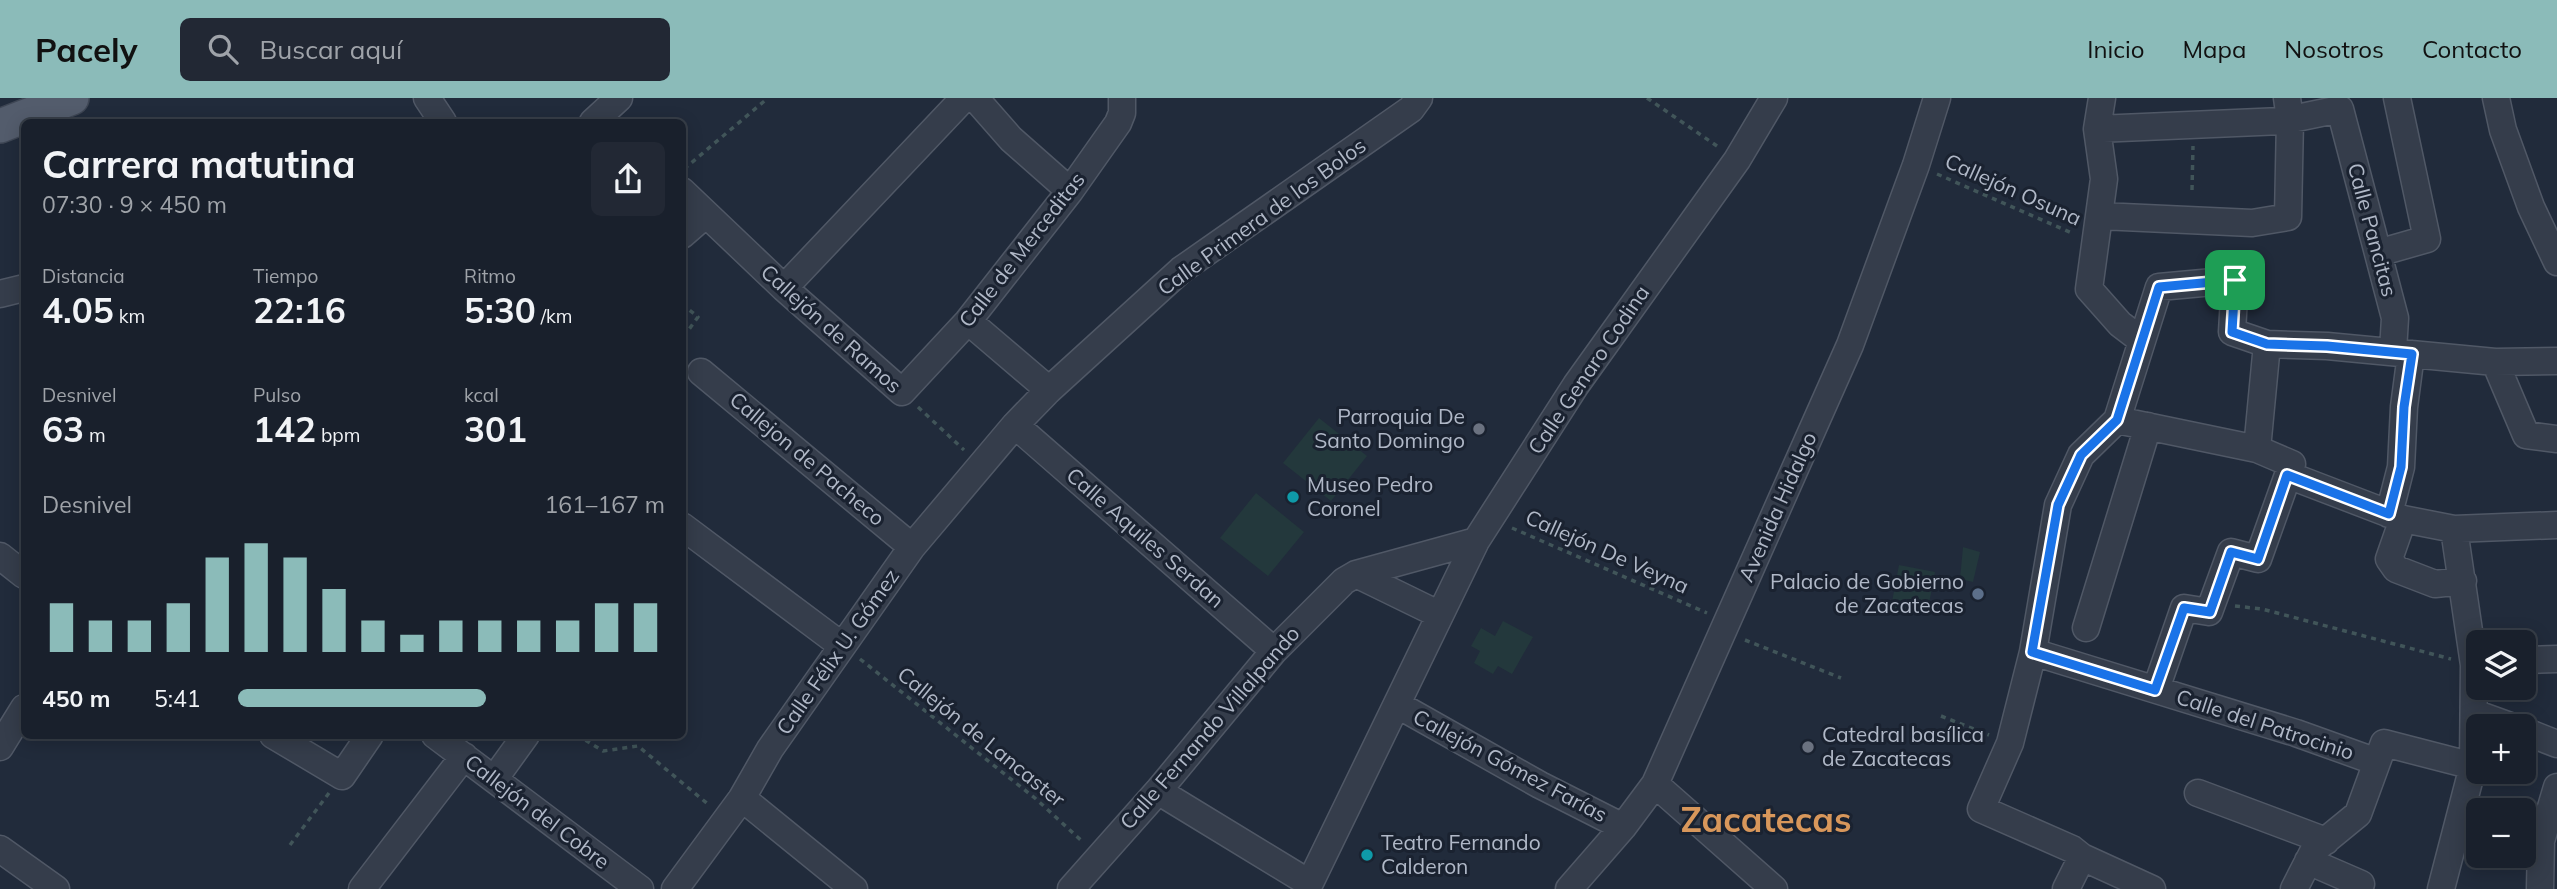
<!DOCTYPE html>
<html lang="es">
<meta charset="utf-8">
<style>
:root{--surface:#19202c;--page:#222834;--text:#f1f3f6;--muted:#9fa3a9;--line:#373e48;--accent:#8bbbb9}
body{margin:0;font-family:Mulish,sans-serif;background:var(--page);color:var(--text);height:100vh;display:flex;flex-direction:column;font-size:26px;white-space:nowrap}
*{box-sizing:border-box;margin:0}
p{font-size:23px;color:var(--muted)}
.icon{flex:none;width:38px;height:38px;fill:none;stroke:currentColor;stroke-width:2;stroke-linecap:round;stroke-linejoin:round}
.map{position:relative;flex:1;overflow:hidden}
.panel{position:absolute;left:21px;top:21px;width:665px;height:620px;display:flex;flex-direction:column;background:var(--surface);border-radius:10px;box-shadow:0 4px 18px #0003,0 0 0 2px var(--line)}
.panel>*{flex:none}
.fabs{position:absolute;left:2466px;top:532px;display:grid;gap:14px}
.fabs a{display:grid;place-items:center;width:70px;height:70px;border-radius:10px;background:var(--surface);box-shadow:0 4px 18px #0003,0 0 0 2px var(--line);font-size:35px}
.pin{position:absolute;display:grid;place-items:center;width:60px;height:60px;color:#fff;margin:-30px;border-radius:14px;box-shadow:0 4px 10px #0006}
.round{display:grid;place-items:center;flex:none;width:74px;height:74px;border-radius:10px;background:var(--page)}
.head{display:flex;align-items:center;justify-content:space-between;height:119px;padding:0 21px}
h1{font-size:38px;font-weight:700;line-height:52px}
.stats{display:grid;grid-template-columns:repeat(3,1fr);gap:10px;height:119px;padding:7px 21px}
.stats div{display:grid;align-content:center}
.stats b{font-size:35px;font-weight:700}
.stats small{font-size:19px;font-weight:400}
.stats p{font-size:19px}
.chart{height:196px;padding:14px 21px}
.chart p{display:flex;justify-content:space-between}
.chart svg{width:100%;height:126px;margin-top:7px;stroke:var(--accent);stroke-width:6}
ul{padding:0 21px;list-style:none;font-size:23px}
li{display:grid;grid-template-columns:112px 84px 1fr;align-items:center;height:52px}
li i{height:18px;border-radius:9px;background:var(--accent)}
header{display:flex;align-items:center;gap:42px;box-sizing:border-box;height:98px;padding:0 35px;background:var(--accent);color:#111}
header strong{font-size:33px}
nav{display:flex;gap:38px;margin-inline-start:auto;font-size:24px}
.search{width:490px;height:63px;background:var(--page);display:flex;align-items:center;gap:18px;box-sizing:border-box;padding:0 24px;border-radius:10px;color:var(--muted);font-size:26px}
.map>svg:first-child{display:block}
.garden{fill:#23383c}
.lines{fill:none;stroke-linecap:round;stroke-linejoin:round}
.minor-casing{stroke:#505866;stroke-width:29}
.major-casing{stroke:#3e4654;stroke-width:36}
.path{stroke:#415559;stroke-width:3.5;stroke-dasharray:5 5;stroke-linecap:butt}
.minor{stroke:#353d4b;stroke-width:26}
.major{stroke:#535c6c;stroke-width:33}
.route-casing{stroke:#fff;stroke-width:14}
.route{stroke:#1a73e8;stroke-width:9}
.worship-dot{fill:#6b7280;stroke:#1a2230;stroke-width:2.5}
.culture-dot{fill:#0f9aa8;stroke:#1a2230;stroke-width:2.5}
.service-dot{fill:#5c6f8a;stroke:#1a2230;stroke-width:2.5}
.labels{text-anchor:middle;stroke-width:6;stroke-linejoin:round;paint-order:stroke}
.street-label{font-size:21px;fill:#b0b8c7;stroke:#1a2230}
.poi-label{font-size:21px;fill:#b0b8c7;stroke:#1a2230;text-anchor:start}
.town-label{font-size:35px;font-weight:bold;fill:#d8975b;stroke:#1a2230}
</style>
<header>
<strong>Pacely</strong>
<div class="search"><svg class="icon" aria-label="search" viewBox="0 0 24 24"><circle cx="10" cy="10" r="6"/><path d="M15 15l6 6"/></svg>Buscar aquí</div>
<nav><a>Inicio</a><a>Mapa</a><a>Nosotros</a><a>Contacto</a></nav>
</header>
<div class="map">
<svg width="2557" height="791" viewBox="0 0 2557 791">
<rect width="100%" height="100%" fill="#212b3b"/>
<path class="garden" d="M1319,320L1367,358L1331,403L1283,365Z
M1256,395L1304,434L1268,478L1220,440Z
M1963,449L1980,454L1973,484L1960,481Z
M1899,467L1935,474L1927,516L1891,509Z
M1503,523L1533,539L1512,576L1498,568L1493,576L1474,565L1480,553L1471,548L1481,530L1495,538Z"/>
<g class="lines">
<defs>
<path id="minor" d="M427,0L443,24
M975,0L1011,41L1070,93
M2102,0L2097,31L2104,81L2089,191L2120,226L2141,242
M2496,0L2503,32L2531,109L2557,164
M593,24L619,0
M2097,31L2282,23L2340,11L2395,220L2393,253
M682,93L784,190L902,294L968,223L1070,93L1118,25L1122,15V0
M2101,118L2252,125L2288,119L2290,21L2287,0
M682,137L705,117
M2378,155L2427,141L2397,0
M784,190L964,0
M0,196L24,190
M968,223L1049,292
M2495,264L2526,337L2557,341
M701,274L912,449
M2117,322L2257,351L2292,366L2288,377L2403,421L2454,431L2557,427
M1015,327L1274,553
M2257,351L2267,246
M2389,416L2401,369L2404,309L2411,256
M2403,421L2389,461L2396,471L2435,486L2463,483
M682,428L841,547
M0,458L24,477
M1356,476L1438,516
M2086,530L2148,328
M2033,554L2296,635L2377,664
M2524,562L2557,561
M2156,591L2184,510L2209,514L2231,454L2258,461L2288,377
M1398,607L1540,687L1623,729
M2474,615L2510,628
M2524,633L2557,646
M273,637L342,678L370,637
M435,637L640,791
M0,649L24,610
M495,680L526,637
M1655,686L1774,791
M1158,693L1309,785
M2198,695L2326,743
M742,700L854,791
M0,751L56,791
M2308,763L2361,786
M362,791L464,658
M675,791L742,700L770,651L912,449L1015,327L1049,292L1181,172L1411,11L1419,0
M1071,791L1158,693L1274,553L1344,483L1356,476L1476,443L1576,287L1737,62L1774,0
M1307,791L1476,443
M1569,791L1623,729L1655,686L1850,247L1916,67L1937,0
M2066,791L2082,759
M2152,791L2082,759L2072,751L1981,711L2010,645L2033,554L2058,407L2081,357L2117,322L2159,189L2235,182L2232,234L2267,246L2327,248L2495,264L2557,263
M2294,791L2314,752L2358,716L2384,645L2473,668
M2441,791L2473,668L2474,567L2454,431
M2540,791L2541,743L2557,689"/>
<path id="major" d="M0,28L72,0"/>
</defs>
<use href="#minor" class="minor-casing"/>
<use href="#major" class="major-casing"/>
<path class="path" d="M1647,0L1717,48
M684,71L768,0
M1937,76L2074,136
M2192,92L2193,48
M682,206L698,219L682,241
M918,309L964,352
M1512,430L1707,515
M2235,508L2262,511L2451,561
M1745,542L1841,580
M860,561L1036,701L1084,745
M1941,618L1989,637
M577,637L603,653L638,648L709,707
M290,747L329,695"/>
<use href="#minor" class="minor"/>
<use href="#major" class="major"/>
</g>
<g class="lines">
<defs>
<path id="route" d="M2235,182L2232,234L2267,246L2327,248L2412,256L2404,309L2401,369L2389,416L2287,377L2258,461L2231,454L2210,514L2184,510L2155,592L2032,554L2058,407L2081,357L2117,322L2159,189Z"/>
</defs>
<use href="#route" class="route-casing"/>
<use href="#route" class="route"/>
</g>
<g class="worship-dot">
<circle cx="1479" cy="331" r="7"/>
<circle cx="1808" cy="649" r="7"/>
</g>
<g class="culture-dot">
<circle cx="1293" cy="399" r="7"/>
<circle cx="1367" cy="757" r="7"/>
</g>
<circle class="service-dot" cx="1978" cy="496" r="7"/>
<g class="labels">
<g class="street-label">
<text transform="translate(2013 92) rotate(24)" y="7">Callejón Osuna</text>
<text transform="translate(1262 119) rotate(-36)" y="7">Calle Primera de los Bolos</text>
<text transform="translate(2372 132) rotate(75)" y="7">Calle Pancitas</text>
<text transform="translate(1022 152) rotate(-52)" y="7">Calle de Merceditas</text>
<text transform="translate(831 231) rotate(42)" y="7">Callejón de Ramos</text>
<text transform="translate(1589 272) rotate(-56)" y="7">Calle Genaro Codina</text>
<text transform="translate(807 361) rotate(40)" y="7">Callejon de Pacheco</text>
<text transform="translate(1778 409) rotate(-66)" y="7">Avenida Hidalgo</text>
<text transform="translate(1145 440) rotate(41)" y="7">Calle Aquiles Serdan</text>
<text transform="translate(1607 454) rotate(24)" y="7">Callejón De Veyna</text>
<text transform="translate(838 554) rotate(-55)" y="7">Calle Félix U. Gómez</text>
<text transform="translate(2265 627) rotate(18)" y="7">Calle del Patrocinio</text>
<text transform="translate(1210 630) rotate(-49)" y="7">Calle Fernando Villalpando</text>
<text transform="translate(981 639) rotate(39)" y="7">Callejón de Lancaster</text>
<text transform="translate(1510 668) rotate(28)" y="7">Callejón Gómez Farías</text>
<text transform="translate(537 714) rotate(37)" y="7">Callejón del Cobre</text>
</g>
<g class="poi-label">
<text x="1465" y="326" text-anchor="end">Parroquia De<tspan x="1465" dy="24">Santo Domingo</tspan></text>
<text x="1307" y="394">Museo Pedro<tspan x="1307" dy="24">Coronel</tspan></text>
<text x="1964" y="491" text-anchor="end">Palacio de Gobierno<tspan x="1964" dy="24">de Zacatecas</tspan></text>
<text x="1822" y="644">Catedral basílica<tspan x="1822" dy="24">de Zacatecas</tspan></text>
<text x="1381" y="752">Teatro Fernando<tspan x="1381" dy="24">Calderon</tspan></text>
</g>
<g class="town-label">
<text x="1766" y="734">Zacatecas</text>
</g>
</g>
</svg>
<div class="fabs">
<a><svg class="icon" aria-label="layers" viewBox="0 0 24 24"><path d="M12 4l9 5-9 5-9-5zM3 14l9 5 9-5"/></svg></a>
<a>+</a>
<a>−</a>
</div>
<div class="pin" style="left:2235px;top:182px;background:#1e9e55"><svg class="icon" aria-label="arrive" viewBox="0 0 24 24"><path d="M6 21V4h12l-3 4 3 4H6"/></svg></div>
<section class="panel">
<div class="head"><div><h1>Carrera matutina</h1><p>07:30 · 9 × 450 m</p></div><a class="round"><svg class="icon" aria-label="share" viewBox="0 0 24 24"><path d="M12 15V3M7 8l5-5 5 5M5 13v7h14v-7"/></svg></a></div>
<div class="stats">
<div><p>Distancia</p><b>4.05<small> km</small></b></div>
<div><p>Tiempo</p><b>22:16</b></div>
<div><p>Ritmo</p><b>5:30<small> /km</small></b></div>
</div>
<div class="stats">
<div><p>Desnivel</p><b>63<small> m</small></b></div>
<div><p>Pulso</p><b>142<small> bpm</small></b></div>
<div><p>kcal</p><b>301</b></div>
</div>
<div class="chart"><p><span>Desnivel</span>161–167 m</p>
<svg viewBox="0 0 160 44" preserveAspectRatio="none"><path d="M5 44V27M15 44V33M25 44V33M35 44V27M45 44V11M55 44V6M65 44V11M75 44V22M85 44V33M95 44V38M105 44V33M115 44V33M125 44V33M135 44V33M145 44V27M155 44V27"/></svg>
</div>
<ul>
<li><b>450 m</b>5:41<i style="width:58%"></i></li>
</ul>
</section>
</div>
